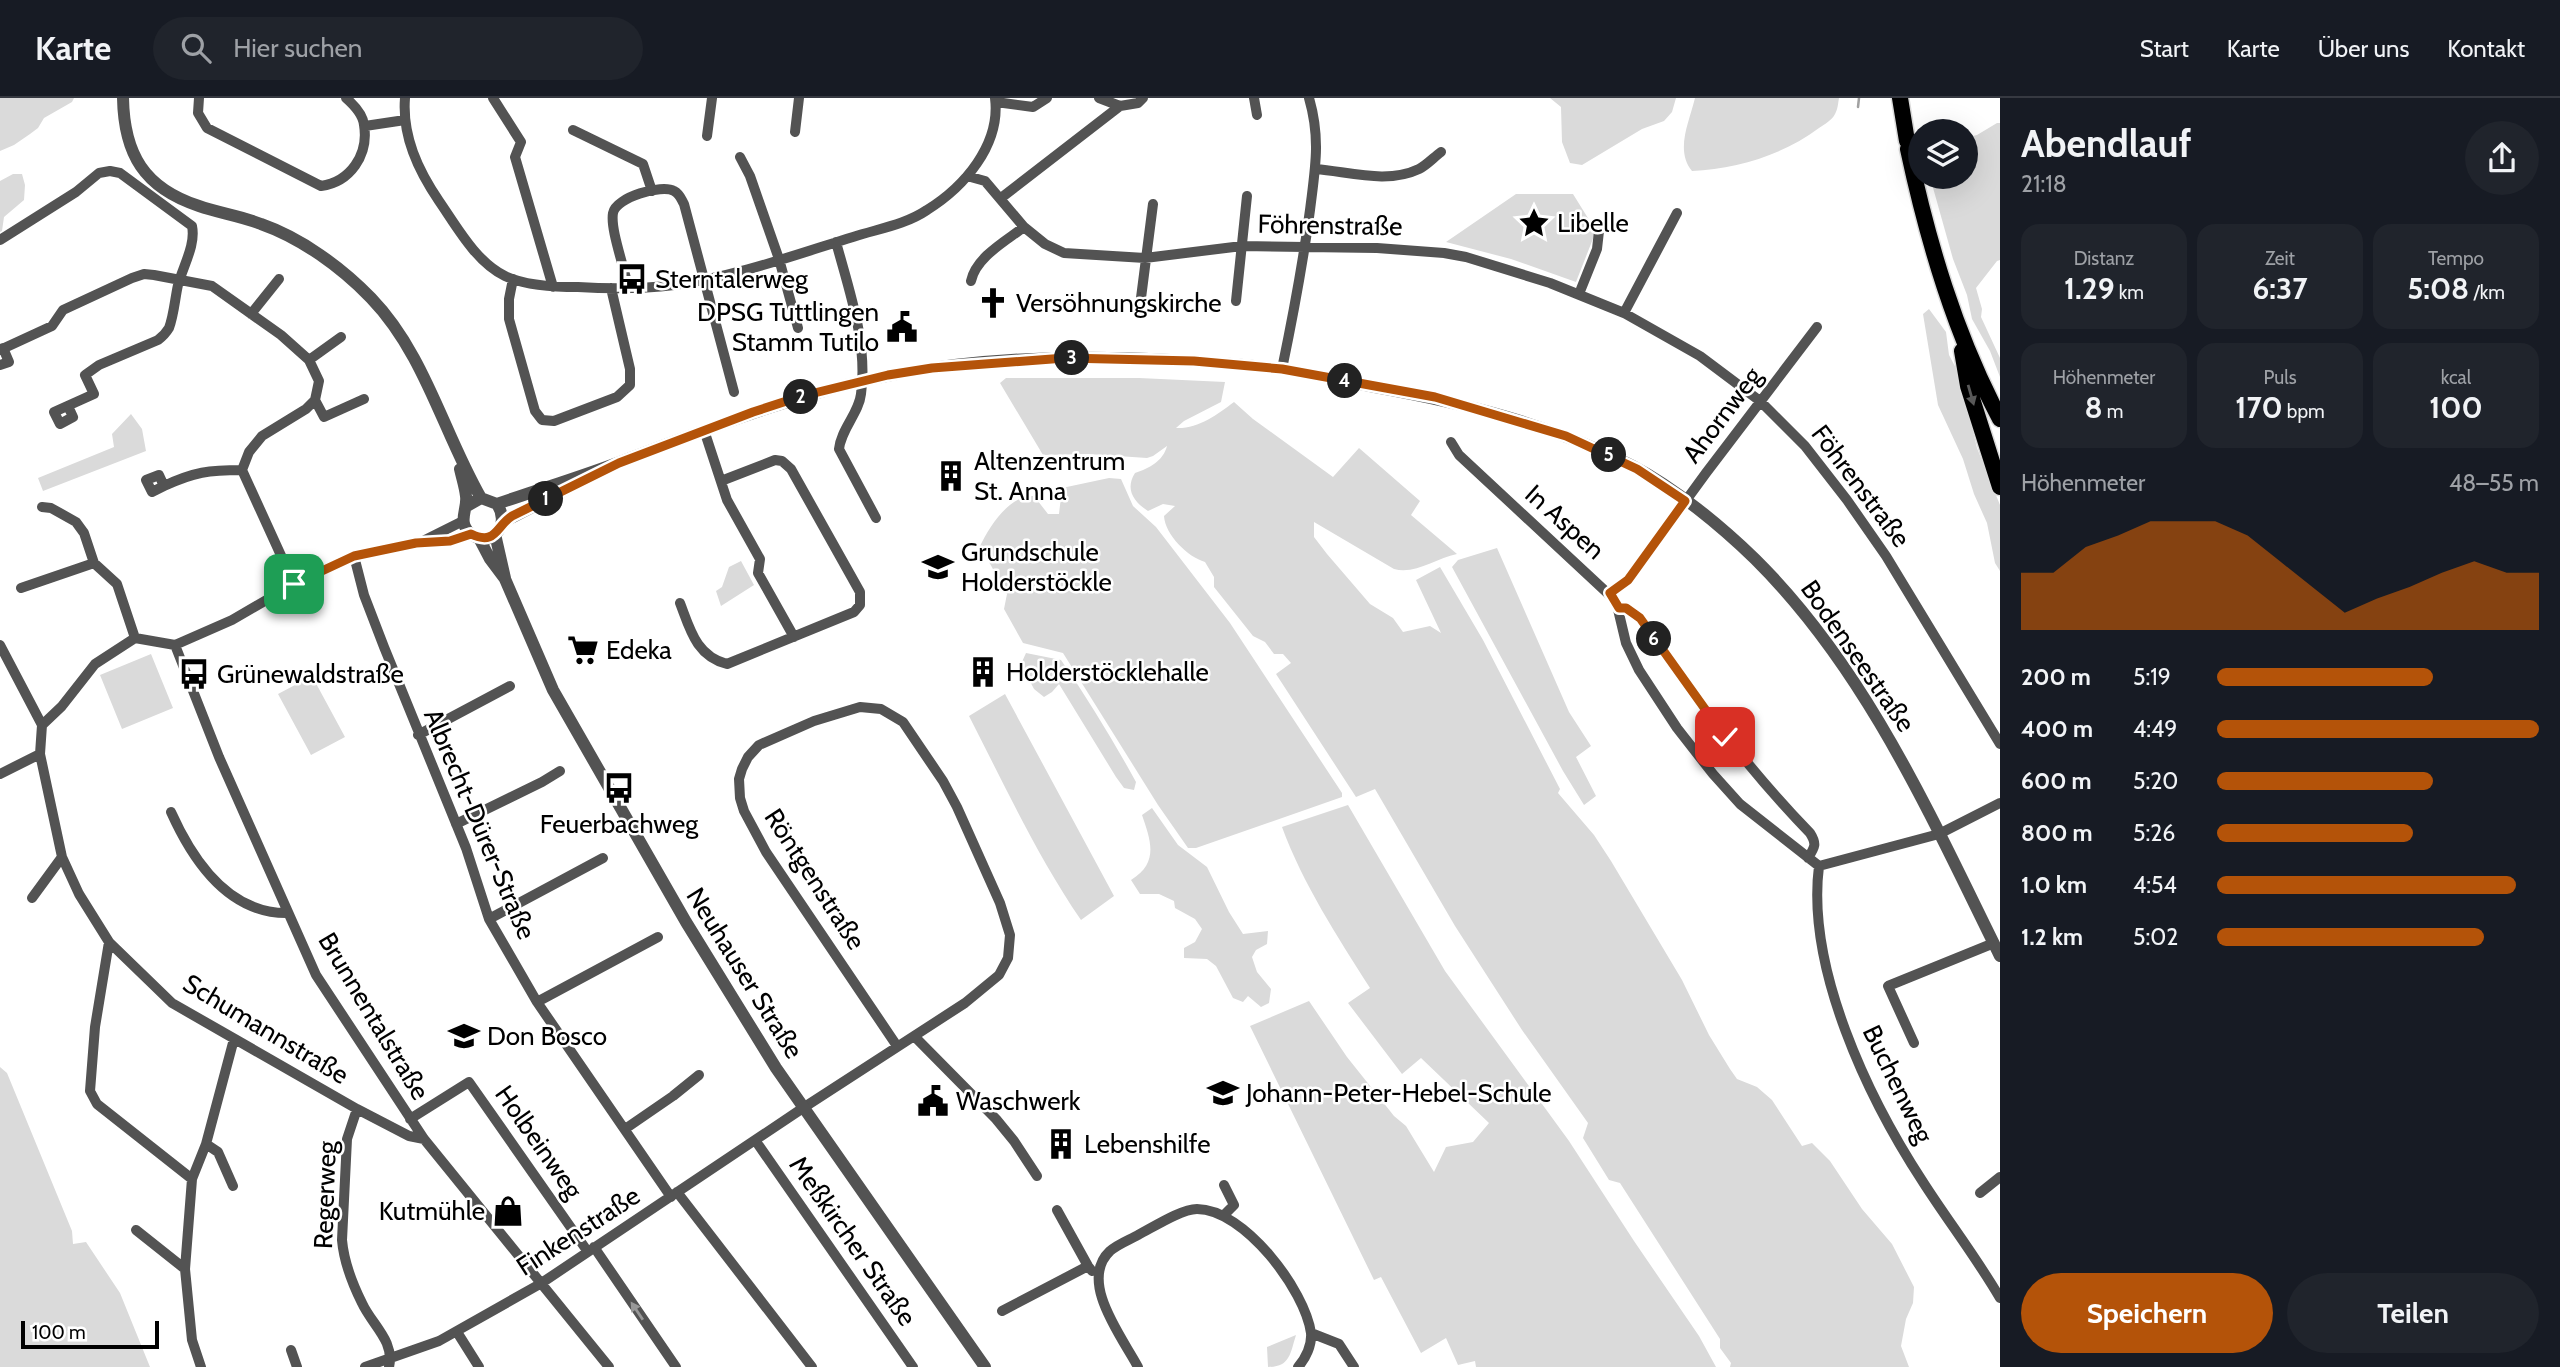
<!DOCTYPE html>
<html lang="de">
<meta charset="utf-8">
<style>
:root{--surface:#171b24;--page:#20242c;--text:#f1f3f6;--muted:#9ea1a6;--line:#363941;--accent:#b45309}
body{margin:0;font-family:Cabin,sans-serif;background:var(--page);color:var(--text);height:100vh;display:flex;flex-direction:column;font-size:26px;white-space:nowrap}
*{box-sizing:border-box;margin:0}
p{font-size:23px;color:var(--muted)}
.icon{flex:none;width:38px;height:38px;fill:none;stroke:currentColor;stroke-width:2;stroke-linecap:round;stroke-linejoin:round}
.map{position:relative;flex:1;overflow:hidden}
.drawer{display:flex;flex-direction:column;background:var(--surface);width:560px}
.drawer>*{flex:none}
.controls{position:absolute;left:1908px;top:21px;display:grid;gap:14px}
.controls a{display:grid;place-items:center;width:70px;height:70px;border-radius:50%;background:var(--surface);box-shadow:0 7px 28px #0002;font-size:35px}
.scale{position:absolute;left:21px;bottom:18px;width:138px;box-sizing:border-box;padding-left:7px;border:4px solid #000;border-top:0;font-size:19px;line-height:24px;white-space:nowrap;color:#000;-webkit-text-stroke:5px #fff;paint-order:stroke}
.pin{position:absolute;display:grid;place-items:center;width:60px;height:60px;color:#fff;margin:-30px;border-radius:14px;box-shadow:0 4px 10px #0006}
.km{position:absolute;width:35px;height:35px;margin:-18px;border-radius:50%;background:#222;color:#fff;font-size:19px;line-height:35px;text-align:center}
.round{display:grid;place-items:center;flex:none;width:74px;height:74px;border-radius:37px;background:var(--page)}
.headline{display:flex;align-items:center;justify-content:space-between;height:119px;padding:0 21px}
h1{font-size:38px;font-weight:700;line-height:52px}
.stats{display:grid;grid-template-columns:repeat(3,1fr);gap:10px;height:119px;padding:7px 21px}
.stats div{display:grid;align-content:center;border-radius:18px;background:var(--page);text-align:center}
.stats b{font-size:30px;font-weight:700}
.stats small{font-size:19px;font-weight:400}
.stats p{font-size:19px}
.chart{height:196px;padding:14px 21px}
.chart p{display:flex;justify-content:space-between}
.chart svg{width:100%;height:126px;margin-top:7px;fill:var(--accent);opacity:.7}
.cta{display:flex;gap:14px;margin-top:auto;padding:14px 21px}
.cta a{flex:1;height:80px;border-radius:42px;background:var(--accent);color:#fff;font-size:28px;font-weight:700;line-height:80px;text-align:center}
.cta a+a{background:var(--page);color:var(--text)}
ul{padding:0 21px;list-style:none;font-size:23px}
li{display:grid;grid-template-columns:112px 84px 1fr;align-items:center;height:52px}
li i{height:18px;border-radius:9px;background:var(--accent)}
header{display:flex;align-items:center;gap:42px;box-sizing:border-box;height:98px;padding:0 35px;background:var(--surface);border-bottom:2px solid var(--line)}
header strong{font-size:33px}
nav{display:flex;gap:38px;margin-inline-start:auto;font-size:24px}
.search{width:490px;height:63px;background:var(--page);display:flex;align-items:center;gap:18px;box-sizing:border-box;padding:0 24px;border-radius:38px;color:var(--muted);font-size:26px}
main{display:flex;flex:1;min-height:0}
.map>svg:first-child{display:block}
.green{fill:#dadada}
.lines{fill:none;stroke-linecap:round;stroke-linejoin:round}
.stream{stroke:#a1a1a1;stroke-width:2.5}
.primary-casing{stroke:#dbdbdb;stroke-width:19}
.minor{stroke:#535353;stroke-width:10}
.tertiary{stroke:#535353;stroke-width:12}
.primary{stroke:#000;stroke-width:16}
.oneway{fill:#595959}
.oneway2{fill:#989898}
.route-casing{stroke:#fff;stroke-width:14}
.route{stroke:#b45309;stroke-width:9}
.labels{text-anchor:middle;stroke-width:5;stroke-linejoin:round;paint-order:stroke}
.poi-label{font-size:26px;fill:#000;stroke:#fff;text-anchor:start}
.street-label{font-size:26px;fill:#000;stroke:#fff}
</style>
<header>
<strong>Karte</strong>
<div class="search"><svg class="icon" aria-label="search" viewBox="0 0 24 24"><circle cx="10" cy="10" r="6"/><path d="M15 15l6 6"/></svg>Hier suchen</div>
<nav><a>Start</a><a>Karte</a><a>Über uns</a><a>Kontakt</a></nav>
</header>
<main>
<div class="map">
<svg width="2000" height="1269" viewBox="0 0 2000 1269">
<rect width="100%" height="100%" fill="#fff"/>
<path class="green" d="M0,0H74L72,4L44,20L38,30L30,36L14,47L0,53Z
M1550,0H1676L1672,14L1664,23L1642,31L1582,67L1570,65L1562,44L1561,9Z
M1695,0H1839C1838,5 1838,11 1835,16C1832,22 1825,26 1819,30C1783,57 1736,71 1692,73C1675,52 1689,25 1695,0Z
M1997,25H2000V162L1997,163L1976,190L1982,211L1981,219L2000,260V279L1990,253L1972,221L1967,197L1953,161L1930,79H1965V40L1977,37Z
M13,76H22L25,87L24,102L4,119L2,133L0,134V83Z
M1516,96H1573L1596,133L1576,184L1511,161L1446,144Z
M1929,211L1946,234L1949,257L1959,276L1977,350L2000,407V473L1995,465L1987,425L1974,396L1963,361L1938,307L1923,216Z
M1006,280H1139L1225,284L1221,304L1184,323L1176,330C1198,331 1217,317 1234,304L1253,321L1333,379L1359,350L1420,403L1411,417L1457,456C1436,460 1415,477 1394,471L1314,424V439L1327,456L1370,506L1393,520L1403,534L1430,528L1441,535L1416,482L1440,469L1483,542L1560,691L1558,695L1594,737L1611,763L1682,882L1709,937L1730,971L1737,981L1757,989L1772,1002L1802,1048L1812,1045L1830,1063L1862,1111L1892,1146L1914,1189L1913,1205L1906,1221L1901,1248L1909,1269H1730L1731,1265L1720,1250V1241L1620,1085L1609,1082L1583,1040L1588,1025L1522,932L1455,828L1375,691L1356,699L1276,576L1291,565L1283,556H1274L1265,544L1253,538L1214,489V479L1205,464C1188,459 1165,437 1164,418L1175,408L1163,406L1148,413C1133,403 1125,391 1135,375C1150,370 1163,363 1167,348L1153,358L1147,360L1088,356L1043,357L1000,285Z
M131,316L142,331L146,353L43,393L38,380L114,349L112,336Z
M1109,380L1121,381L1133,408L1156,429L1230,525L1342,695V699L1196,750H1188L1158,707L1063,555L1023,545L1004,511L1007,496L980,448C990,428 1009,397 1034,398L1048,416H1059L1062,390Z
M1497,450L1569,614L1591,648L1576,659L1596,698L1584,707L1563,673L1452,469L1458,462Z
M741,463L754,487L721,508L716,493L722,489L729,469Z
M1026,555L1061,562C1088,601 1113,642 1136,684L1134,692L1124,690L1116,679L1059,586L1052,594L1044,599L1034,591L1021,566Z
M151,556L173,610L122,631L100,577Z
M312,578L345,639L311,657L278,596Z
M1005,596L1114,798L1081,822C1037,758 1004,686 969,618Z
M1348,707L1445,873L1569,1043L1634,1143L1699,1238L1716,1269H1476L1475,1263L1458,1267L1446,1240L1421,1255L1381,1179L1374,1182L1250,928L1309,903L1347,959L1394,1018L1406,1028L1434,1074L1446,1049L1473,1044L1489,1025L1421,960L1402,976L1348,905L1370,890C1337,838 1303,786 1282,729Z
M1152,710L1178,747L1207,769L1229,814L1243,836L1268,833L1267,846L1256,852L1252,859L1257,874L1271,891L1269,905L1261,909L1248,898L1243,904L1233,900L1216,868L1207,861L1184,860V850L1195,844L1202,831L1195,821L1175,810L1174,803L1159,796H1140L1131,782C1159,765 1151,743 1142,717Z
M0,969L7,975L72,1133L73,1146L86,1144L120,1195L150,1269H0Z
M1296,1237C1290,1256 1290,1269 1268,1269L1267,1249Z"/>
<g class="lines">
<path class="stream" d="M1858,9L1859,0"/>
<defs>
<path id="primary" d="M1900,0L1907,43
M1908,51C1928,144 1955,236 2000,321
M1962,253L1968,288L2000,389"/>
</defs>
<use href="#primary" class="primary-casing"/>
<path class="minor" d="M199,0L198,15L207,30L321,88C350,84 369,57 364,27C363,16 354,7 346,0
M405,0C402,38 418,72 439,103C457,129 476,164 505,178C526,188 555,189 578,189C610,191 642,191 674,187C734,179 795,157 853,139C877,131 905,127 927,112C964,89 1001,47 995,0
M493,0L521,44L515,59L553,189
M1099,0L1120,8
M1254,0L1257,17
M996,4L1033,9L1047,0
M365,28L405,22
M573,32L643,66L652,93
M795,34L799,0
M707,38L712,0
M740,59L750,78L779,161L798,230
M1316,71C1350,74 1388,86 1419,71C1427,67 1434,59 1441,54
M967,78L985,83L1024,129L1045,146L1064,155L1145,160L1242,148L1377,150L1444,155L1466,159L1550,185L1624,215L1700,258L1760,303L1805,348L1847,402L1886,458L2000,646
M1001,100L1120,8L1138,5L1143,0
M0,142L76,94L99,75L110,73L120,75L192,128C196,147 183,168 178,187C175,200 174,217 169,230C166,235 162,239 158,242L99,267L85,277L94,296L54,314L60,326L73,319L68,308
M836,144C849,192 868,245 861,296C859,315 841,331 839,351L876,420
M513,181L509,201V221L535,313L542,322L554,323L617,299L630,287V271L611,190
M971,183C976,159 1006,143 1024,129
M628,190C625,170 610,132 613,115C616,99 662,86 674,93C680,96 681,101 684,106L734,294
M1579,196L1597,151L1599,133
M1141,200L1153,106
M1236,203L1247,98
M1624,215L1677,115
M251,216L279,181
M0,252L52,228L63,212L132,180L144,176L154,177L212,188L281,237L309,262L319,283L315,302L306,311L262,338L249,354L242,372L294,486
M309,262L341,239
M0,267L9,264L3,250
M1282,271C1293,218 1303,165 1310,112C1315,71 1321,41 1309,0
M315,302L324,319L364,301
M704,332L727,402L760,461L758,475L794,539
M1451,344L1459,357L1616,503L1626,545L1639,572L1677,630L1713,676L1740,706L1819,768L1939,736L2000,705
M164,388L152,394L146,382L159,377L164,388C194,374 209,372 242,372
M42,409L51,410L76,424L84,435L94,465L117,486L135,540
M425,442L463,423
M354,458L364,497L384,549L466,750L489,821L537,904L671,1099
M21,490L94,465
M1610,496L1628,482L1706,375L1817,229
M680,505C690,531 696,558 727,566L854,514L860,507V494L791,371L782,363L775,362L721,383
M1619,510H1626L1640,520C1692,596 1746,669 1810,735C1817,746 1815,749 1808,760
M135,540L95,566L62,608L42,627L40,656L62,759L79,796L109,844L172,905L357,1011L409,1038L424,1041
M135,540L175,547L232,522L294,486L354,458L416,445L450,443L471,436
M0,547L42,627
M175,547L219,659L316,877L424,1041L609,1269
M418,637L510,588
M0,676L40,656
M171,714C193,763 229,816 288,815
M456,726L542,684L560,673
M1819,768C1806,870 1868,1000 1923,1084C1948,1123 1976,1159 2000,1200
M32,800L62,759
M489,821L603,760
M109,844L95,929L90,993L97,1006L192,1081
M537,904L658,839
M914,938L996,1021L1014,1043L1037,1078
M1914,945L1888,888L1994,845
M357,1011L347,1041L342,1142C344,1165 352,1185 362,1205C372,1227 395,1243 389,1269
M410,1021L469,984L588,1154
M625,1031L673,998L699,977
M755,1042L913,1269
M206,1046L218,1054L233,1088
M677,1094L812,1269
M1980,1095L2000,1079
M1057,1112L1088,1168L1092,1173
M1223,1118L1234,1107L1224,1087
M136,1132L185,1171
M594,1149L676,1269
M1002,1213L1088,1168
M457,1234L479,1269
M1311,1235L1339,1246L1354,1269
M291,1252L297,1269
M201,1269L192,1242L185,1171L192,1081L206,1046L234,941
M365,1269L439,1243L540,1186L803,1010L965,905L999,877L1008,860L1010,837L1000,805L957,709L943,683L903,624L881,611L860,609L814,623L759,647L748,659L742,671L739,681L740,700L744,713L766,754L897,948
M1138,1269C1122,1239 1078,1183 1110,1153C1118,1146 1129,1142 1138,1137C1152,1130 1181,1111 1197,1111C1244,1111 1305,1192 1311,1235C1312,1247 1306,1260 1298,1269"/>
<path class="tertiary" d="M123,0C124,56 144,90 199,108C219,115 241,118 261,126C301,140 341,169 371,200C425,256 443,334 481,400
M460,371C462,380 465,389 466,398C468,411 457,424 470,435C489,453 512,428 497,406L481,400L467,408
M497,406C540,391 583,378 625,362C713,329 799,295 891,277C982,259 1077,257 1170,262C1208,264 1248,266 1287,272C1316,277 1346,283 1375,289C1464,305 1552,327 1633,368C1675,390 1721,428 1755,461C1867,572 1931,719 2000,858
M503,424L581,384
M495,436L505,480
M479,440L490,461L505,481L553,592L686,824L776,970L985,1269"/>
<use href="#primary" class="primary"/>
</g>
<defs><path id="oneway-solid" d="M-6-.8H1V-3.2L6.5 0L1 3.2V.8H-6Z" transform="scale(1.75)"/></defs>
<use class="oneway" href="#oneway-solid" transform="translate(1971 297) rotate(74)"/>
<use class="oneway2" href="#oneway-solid" transform="translate(637 1213) rotate(-124)"/>
<g class="lines">
<defs>
<path id="route" d="M294,486L354,458L416,445L450,443L471,436C496,448 496,428 512,418L619,365L753,314L802,298L888,277L932,270L1065,260L1194,263L1282,271L1435,299L1566,338L1637,371L1685,403L1628,482L1610,495L1619,510H1626L1640,520L1725,639"/>
</defs>
<use href="#route" class="route-casing"/>
<use href="#route" class="route"/>
</g>
<defs>
<symbol id="sight-bare" viewBox="-9 -9 18 18"><path d="M0-6L1.8-2.2L6-1.7L2.9 1.2L3.7 5.4L0 3.3L-3.7 5.4L-2.9 1.2L-6-1.7L-1.8-2.2Z" fill="#000" stroke="#fff" stroke-width="2.5" paint-order="stroke"/></symbol>
<symbol id="bus-bare" viewBox="-9 -9 18 18"><path d="M-5-6H5V4H4V6H2V4H-2V6H-4V4H-5ZM-3.5-4V0h7V-4ZM-3.5 1.2v1.5H-2V1.2ZM2 1.2v1.5H3.5V1.2Z" fill="#000" stroke="#fff" stroke-width="2.5" paint-order="stroke"/></symbol>
<symbol id="church-bare" viewBox="-9 -9 18 18"><path d="M-1.2-6h2.4v3.5h3.3v2.4h-3.3V6h-2.4V-.1h-3.3v-2.4h3.3Z" fill="#000" stroke="#fff" stroke-width="2.5" paint-order="stroke"/></symbol>
<symbol id="civic-bare" viewBox="-9 -9 18 18"><path d="M-.6-6.5H3V-4.5H.6V-3L4-1V1h2V6H-6V1h2V-1L-.6-3ZM-1.2 2.5V6h2.4V2.5Z" fill="#000" stroke="#fff" stroke-width="2.5" paint-order="stroke"/></symbol>
<symbol id="building-bare" viewBox="-9 -9 18 18"><path d="M-4-6H4V6H1V3H-1V6H-4ZM-2.5-4.3h1.7v1.8h-1.7ZM.8-4.3h1.7v1.8H.8ZM-2.5-1h1.7V.8h-1.7ZM.8-1h1.7V.8H.8Z" fill="#000" stroke="#fff" stroke-width="2.5" paint-order="stroke"/></symbol>
<symbol id="school-bare" viewBox="-9 -9 18 18"><path d="M0-5L7-2L0 1L-7-2ZM-4 1L0 2.5L4 1V4Q0 6-4 4Z" fill="#000" stroke="#fff" stroke-width="2.5" paint-order="stroke"/></symbol>
<symbol id="supermarket-bare" viewBox="-9 -9 18 18"><path d="M-6-5.5h2.5l.6 2H6L4.5 2H-2.5L-4.4-4H-6ZM-1.5 3.2a1.3 1.3 0 1 0 .1 0ZM3 3.2a1.3 1.3 0 1 0 .1 0Z" fill="#000" stroke="#fff" stroke-width="2.5" paint-order="stroke"/></symbol>
<symbol id="shop-bare" viewBox="-9 -9 18 18"><path d="M-5-2.5h2.3a2.7 3.5 0 0 1 5.4 0H5L5.5 6h-11ZM-1.5-2.5h3a1.5 2.3 0 0 0-3 0Z" fill="#000" stroke="#fff" stroke-width="2.5" paint-order="stroke"/></symbol>
</defs>
<g fill-rule="evenodd">
<use href="#sight-bare" x="1512" y="103" width="44" height="44"/>
<use href="#bus-bare" x="610" y="159" width="44" height="44"/>
<use href="#church-bare" x="971" y="183" width="44" height="44"/>
<use href="#civic-bare" x="880" y="207" width="44" height="44"/>
<use href="#building-bare" x="929" y="356" width="44" height="44"/>
<use href="#school-bare" x="916" y="447" width="44" height="44"/>
<use href="#supermarket-bare" x="561" y="530" width="44" height="44"/>
<use href="#building-bare" x="961" y="552" width="44" height="44"/>
<use href="#bus-bare" x="172" y="554" width="44" height="44"/>
<use href="#bus-bare" x="597" y="668" width="44" height="44"/>
<use href="#school-bare" x="442" y="916" width="44" height="44"/>
<use href="#school-bare" x="1201" y="973" width="44" height="44"/>
<use href="#civic-bare" x="911" y="981" width="44" height="44"/>
<use href="#building-bare" x="1039" y="1024" width="44" height="44"/>
<use href="#shop-bare" x="486" y="1091" width="44" height="44"/>
</g>
<g class="labels">
<g class="poi-label">
<text x="1557" y="134">Libelle</text>
<text x="655" y="190">Sterntalerweg</text>
<text x="1016" y="214">Versöhnungskirche</text>
<text x="879" y="223" text-anchor="end">DPSG Tuttlingen<tspan x="879" dy="30">Stamm Tutilo</tspan></text>
<text x="974" y="372">Altenzentrum<tspan x="974" dy="30">St. Anna</tspan></text>
<text x="961" y="463">Grundschule<tspan x="961" dy="30">Holderstöckle</tspan></text>
<text x="606" y="561">Edeka</text>
<text x="1006" y="583">Holderstöcklehalle</text>
<text x="217" y="585">Grünewaldstraße</text>
<text x="619" y="735" text-anchor="middle">Feuerbachweg</text>
<text x="487" y="947">Don Bosco</text>
<text x="1246" y="1004">Johann-Peter-Hebel-Schule</text>
<text x="956" y="1012">Waschwerk</text>
<text x="1084" y="1055">Lebenshilfe</text>
<text x="485" y="1122" text-anchor="end">Kutmühle</text>
</g>
<g class="street-label">
<text transform="translate(1330 127) rotate(1)" y="9">Föhrenstraße</text>
<text transform="translate(1722 317) rotate(-53)" y="9">Ahornweg</text>
<text transform="translate(1861 388) rotate(53)" y="9">Föhrenstraße</text>
<text transform="translate(1565 424) rotate(42)" y="9">In Aspen</text>
<text transform="translate(1858 558) rotate(55)" y="9">Bodenseestraße</text>
<text transform="translate(480 726) rotate(67)" y="9">Albrecht-Dürer-Straße</text>
<text transform="translate(815 781) rotate(57)" y="9">Röntgenstraße</text>
<text transform="translate(745 875) rotate(58)" y="9">Neuhauser Straße</text>
<text transform="translate(374 918) rotate(59)" y="9">Brunnentalstraße</text>
<text transform="translate(266 931) rotate(31)" y="9">Schumannstraße</text>
<text transform="translate(1898 986) rotate(64)" y="9">Buchenweg</text>
<text transform="translate(539 1044) rotate(55)" y="9">Holbeinweg</text>
<text transform="translate(325 1097) rotate(-88)" y="9">Regerweg</text>
<text transform="translate(578 1133) rotate(-33)" y="9">Finkenstraße</text>
<text transform="translate(853 1143) rotate(55)" y="9">Meßkircher Straße</text>
</g>
</g>
</svg>
<div class="controls">
<a><svg class="icon" aria-label="layers" viewBox="0 0 24 24"><path d="M12 4l9 5-9 5-9-5zM3 14l9 5 9-5"/></svg></a>
</div>
<div class="scale">100 m</div>
<div class="pin" style="left:294px;top:486px;background:#1e9e55"><svg class="icon" aria-label="arrive" viewBox="0 0 24 24"><path d="M6 21V4h12l-3 4 3 4H6"/></svg></div>
<div class="pin" style="left:1725px;top:639px;background:#d93025"><svg class="icon" aria-label="check" viewBox="0 0 24 24"><path d="M5 12l5 5 9-10"/></svg></div>
<b class="km" style="left:546px;top:401px">1</b>
<b class="km" style="left:801px;top:299px">2</b>
<b class="km" style="left:1072px;top:260px">3</b>
<b class="km" style="left:1345px;top:283px">4</b>
<b class="km" style="left:1609px;top:357px">5</b>
<b class="km" style="left:1654px;top:541px">6</b>
</div>
<section class="drawer">
<div class="headline"><div><h1>Abendlauf</h1><p>21:18</p></div><a class="round"><svg class="icon" aria-label="share" viewBox="0 0 24 24"><path d="M12 15V3M7 8l5-5 5 5M5 13v7h14v-7"/></svg></a></div>
<div class="stats">
<div><p>Distanz</p><b>1.29<small> km</small></b></div>
<div><p>Zeit</p><b>6:37</b></div>
<div><p>Tempo</p><b>5:08<small> /km</small></b></div>
</div>
<div class="stats">
<div><p>Höhenmeter</p><b>8<small> m</small></b></div>
<div><p>Puls</p><b>170<small> bpm</small></b></div>
<div><p>kcal</p><b>100</b></div>
</div>
<div class="chart"><p><span>Höhenmeter</span>48–55 m</p>
<svg viewBox="0 0 160 44" preserveAspectRatio="none"><path d="M0 44V24L10 24L20 15L30 11L40 6L50 6L60 6L70 11L80 20L90 29L100 38L110 33L120 29L130 24L140 20L150 24L160 24V44z"/></svg>
</div>
<ul>
<li><b>200 m</b>5:19<i style="width:67%"></i></li>
<li><b>400 m</b>4:49<i style="width:100%"></i></li>
<li><b>600 m</b>5:20<i style="width:67%"></i></li>
<li><b>800 m</b>5:26<i style="width:61%"></i></li>
<li><b>1.0 km</b>4:54<i style="width:93%"></i></li>
<li><b>1.2 km</b>5:02<i style="width:83%"></i></li>
</ul>
<div class="cta"><a>Speichern</a><a>Teilen</a></div>
</section>
</main>
